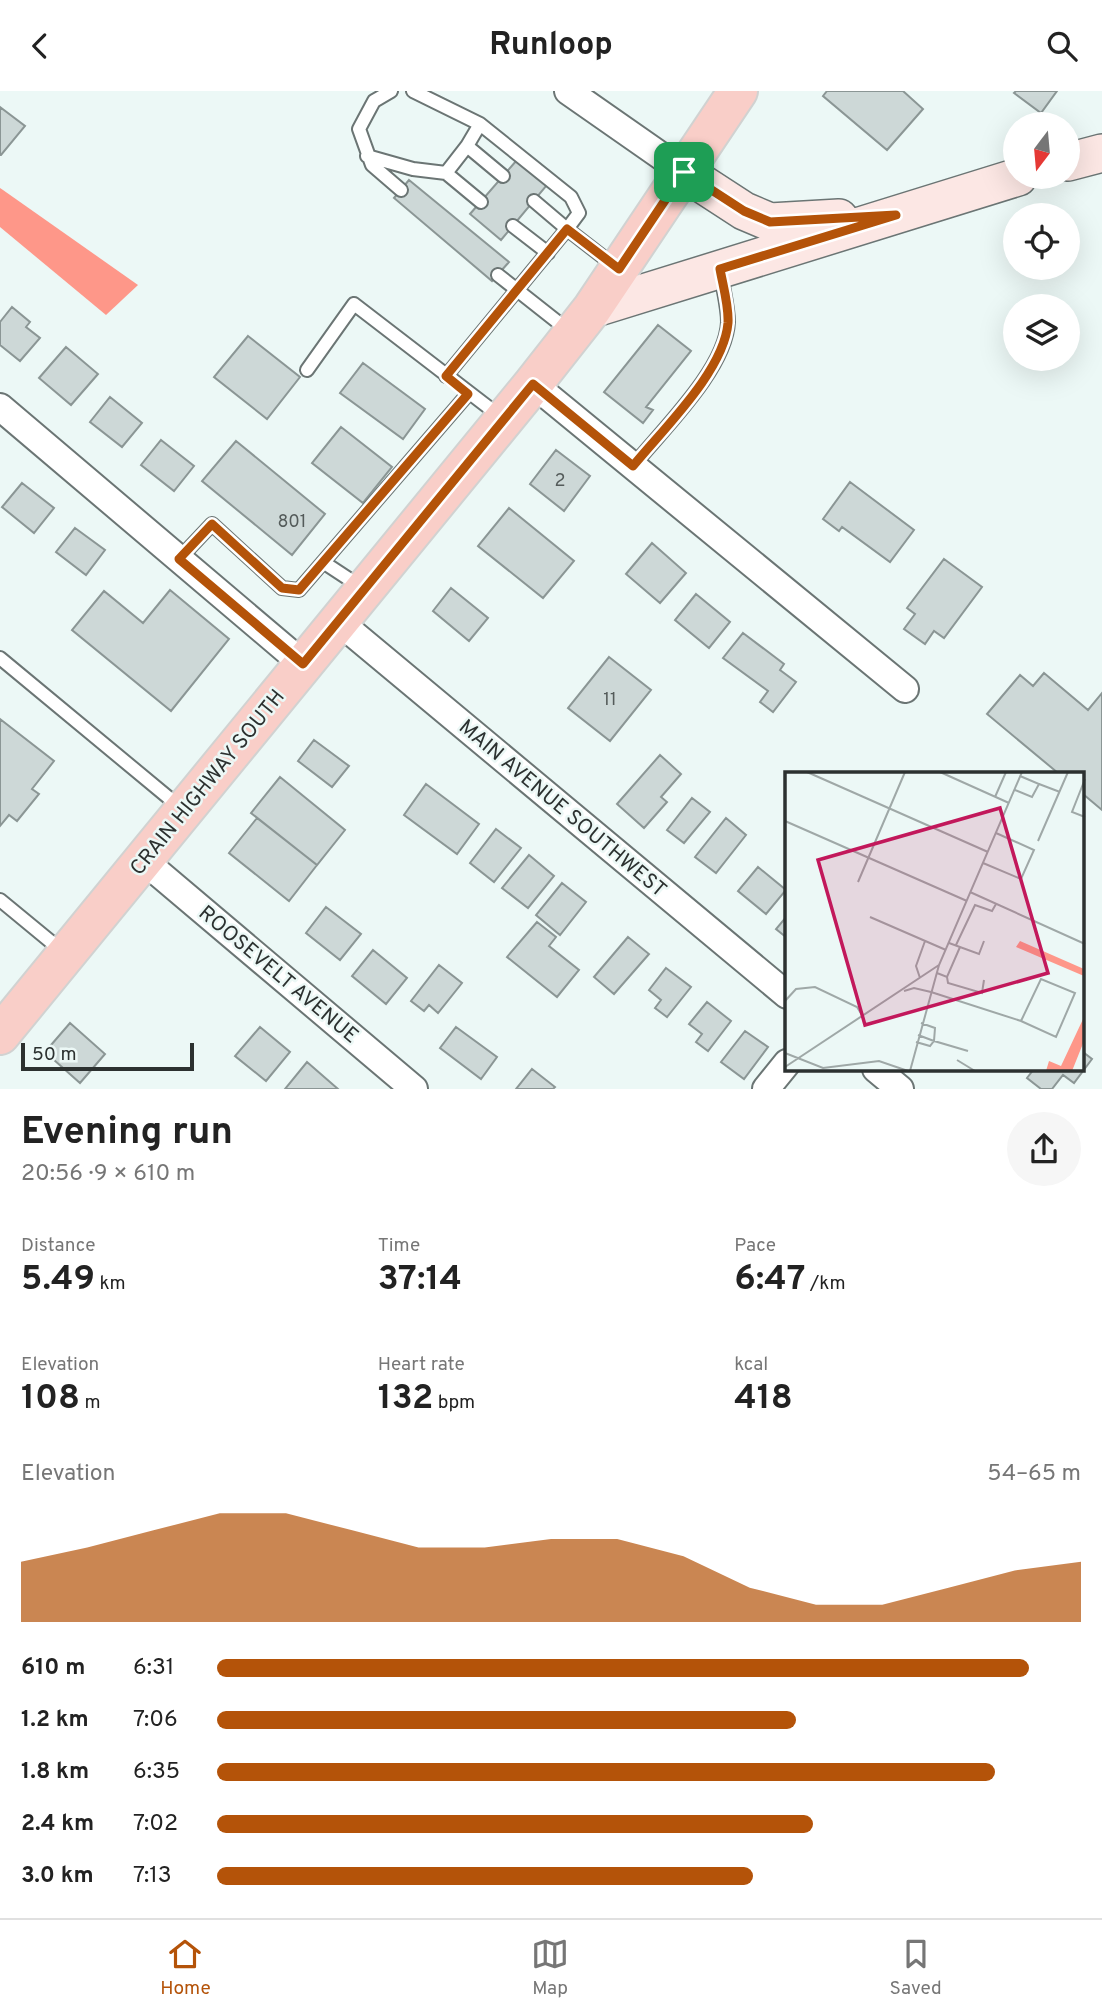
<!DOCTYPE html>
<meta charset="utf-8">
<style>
:root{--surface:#fff;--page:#f6f6f6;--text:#222;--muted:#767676;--line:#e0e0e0;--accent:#b45309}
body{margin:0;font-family:Overpass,sans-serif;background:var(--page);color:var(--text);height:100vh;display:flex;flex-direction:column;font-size:26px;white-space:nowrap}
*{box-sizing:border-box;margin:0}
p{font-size:23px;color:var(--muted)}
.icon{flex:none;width:38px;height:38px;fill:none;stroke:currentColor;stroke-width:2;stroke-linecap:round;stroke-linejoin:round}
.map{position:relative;height:998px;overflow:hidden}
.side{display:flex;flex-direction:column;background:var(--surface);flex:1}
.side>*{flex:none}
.needle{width:46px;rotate:196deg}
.fabs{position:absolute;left:1003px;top:21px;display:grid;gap:14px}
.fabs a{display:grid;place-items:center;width:77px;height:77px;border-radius:50%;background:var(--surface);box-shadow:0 7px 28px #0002;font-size:35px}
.scale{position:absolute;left:21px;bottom:18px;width:173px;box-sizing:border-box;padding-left:7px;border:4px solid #2c3130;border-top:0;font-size:19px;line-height:24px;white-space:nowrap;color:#2c3130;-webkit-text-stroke:5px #ecf8f6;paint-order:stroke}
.pin{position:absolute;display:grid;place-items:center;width:60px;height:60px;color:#fff;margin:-30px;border-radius:14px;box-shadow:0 4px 10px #0006}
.round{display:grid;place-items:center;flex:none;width:74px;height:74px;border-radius:37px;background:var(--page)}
.headline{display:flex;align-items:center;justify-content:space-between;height:119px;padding:0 21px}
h1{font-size:38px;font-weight:700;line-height:52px}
.metrics{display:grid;grid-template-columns:repeat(3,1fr);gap:10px;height:119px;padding:7px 21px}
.metrics div{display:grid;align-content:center}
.metrics b{font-size:35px;font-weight:700}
.metrics small{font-size:19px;font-weight:400}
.metrics p{font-size:19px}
.chart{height:196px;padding:14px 21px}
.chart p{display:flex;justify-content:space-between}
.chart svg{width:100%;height:126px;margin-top:7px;fill:var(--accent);opacity:.7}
ul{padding:0 21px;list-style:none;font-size:23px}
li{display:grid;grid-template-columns:112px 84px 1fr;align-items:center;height:52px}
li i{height:18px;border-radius:9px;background:var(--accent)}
header{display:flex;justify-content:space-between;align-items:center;height:91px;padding:0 21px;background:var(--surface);font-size:32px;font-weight:700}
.tab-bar{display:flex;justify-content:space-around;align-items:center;height:98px;border-top:2px solid var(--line);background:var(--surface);font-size:19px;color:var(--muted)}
.tab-bar a{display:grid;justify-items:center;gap:4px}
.tab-bar .selected{color:var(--accent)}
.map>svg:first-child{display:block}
.forest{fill:#fe9789}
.building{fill:#cdd8d7;stroke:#8b9695;stroke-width:2}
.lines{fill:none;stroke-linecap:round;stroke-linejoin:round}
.service-casing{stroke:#6b7574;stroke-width:16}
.minor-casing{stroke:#6b7574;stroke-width:30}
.secondary-casing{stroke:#6b7574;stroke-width:40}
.primary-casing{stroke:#d1d2d1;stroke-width:42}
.service{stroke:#fff;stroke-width:12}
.minor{stroke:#fff;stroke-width:26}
.secondary{stroke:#fce7e4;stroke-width:37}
.primary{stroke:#f9cec8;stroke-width:38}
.route-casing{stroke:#fff;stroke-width:14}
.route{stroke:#b45309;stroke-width:9}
.labels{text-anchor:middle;stroke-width:5;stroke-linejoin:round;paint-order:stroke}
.number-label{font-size:18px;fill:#545b5a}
.street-label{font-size:21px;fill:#2c3130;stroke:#ecf8f6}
.inset-road{fill:none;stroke:#9fa8a7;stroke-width:2}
.view{fill:#c2185b;fill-opacity:0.15;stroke:#c2185b;stroke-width:3.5}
.inset-edge{fill:none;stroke:#2c3130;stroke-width:3.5}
</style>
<header><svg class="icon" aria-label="back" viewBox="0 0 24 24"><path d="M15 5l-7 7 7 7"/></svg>Runloop<svg class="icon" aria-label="search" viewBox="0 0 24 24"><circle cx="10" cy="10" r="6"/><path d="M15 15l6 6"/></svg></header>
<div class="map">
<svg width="1102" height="998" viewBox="0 0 1102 998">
<rect width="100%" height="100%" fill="#ecf8f6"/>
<path class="forest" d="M0,97L3,99L138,194L106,224L0,136Z"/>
<path class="building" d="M827,0H903L923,18L887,59L823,5Z
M1016,0H1057L1041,22L1014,2Z
M0,16L25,35L1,64H0Z
M517,69L547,94L501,149L470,123Z
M409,89L509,171L492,190L394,107Z
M12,216L30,231L26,236L40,247L20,270L0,254V231Z
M658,234L691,260L646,316L653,319L643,332L604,301Z
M248,245L300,286L267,328L214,286Z
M66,256L98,283L71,314L39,287Z
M363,272L425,318L403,348L340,302Z
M110,306L142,332L122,356L90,331Z
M341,336L392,376L363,412L312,372Z
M161,349L194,375L174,400L141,374Z
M236,350L325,423L292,464L202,390Z
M556,359L590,385L564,420L530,393Z
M850,391L914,439L890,471L842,436L839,440L823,428Z
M22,392L54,417L34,442L2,416Z
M509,417L574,470L543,507L478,455Z
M75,437L105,459L86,484L56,461Z
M652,452L686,482L660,512L626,483Z
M944,468L982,496L944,547L934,540L925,553L904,538L915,523L907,517Z
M451,497L488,527L469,550L433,520Z
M170,499L229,548L171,620L72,539L104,500L143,532Z
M696,503L730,531L709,557L675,529Z
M743,542L784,573L780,579L796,591L773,621L760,611L768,600L723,567Z
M609,566L651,599L610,650L568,617Z
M1044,582L1088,619L1102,602V719L1083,703V682H1058L987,623L1020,584L1033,595Z
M0,628L54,670L32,698L39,703L17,730L9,724L0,735Z
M314,649L349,675L332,696L298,670Z
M660,664L681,683L661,706L667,711L644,737L617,713Z
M280,686L345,739L317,774L251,722Z
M426,693L479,733L457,763L404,724Z
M692,707L710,721L684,752L667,739Z
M257,727L317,774L289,810L229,762Z
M726,727L746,744L716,782L695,766Z
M496,738L521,757L494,791L470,772Z
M529,764L554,785L528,817L502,797Z
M758,776L786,799L766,823L738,800Z
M562,792L586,811L560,844L536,824Z
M326,816L361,843L340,869L306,842Z
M787,825V847L776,838Z
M537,831L556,846L549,855L579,879L557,906L507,866Z
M628,846L649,863L614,903L594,886Z
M373,859L407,887L386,913L352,885Z
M439,874L462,892L438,922L429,914L424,920L411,910Z
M666,877L691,896L667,926L655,917L661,909L649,899Z
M707,911L731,930L708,960L696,951L702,943L689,933Z
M70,932L105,963L80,992L45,961Z
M260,936L290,961L266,990L235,965Z
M456,936L497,966L481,988L440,957Z
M745,940L768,956L744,988L721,971Z
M1083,961L1092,968L1074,992L1063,984L1052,998H1041L1027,987L1034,978H1083Z
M307,971L338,998H285Z
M532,978L555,996L553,998H516Z"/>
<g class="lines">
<defs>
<path id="service" d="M391,0L374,10L359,38L372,74L401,99
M413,0L480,33L571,106L579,122L567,138L534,110
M480,33L467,55L503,85
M467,55L446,82L481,111
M367,65L413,78L446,82
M513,135L548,162
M498,184L569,240
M307,279L354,213L501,326
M446,285L567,138L616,176
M633,375C662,339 726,278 728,231C728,216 723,198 721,183
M179,468L212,433L282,497L299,499L468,303
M323,471L361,496
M0,567L181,717
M0,809L62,860"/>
<path id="minor" d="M568,0L684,81
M533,293L905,598
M0,316L303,573
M338,530L787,904
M143,769L414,998
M876,978L900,998
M766,998L787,972"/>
<path id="secondary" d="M1068,71L1102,62
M684,81L744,120L770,131L839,127
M592,218L1018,86"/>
<path id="primary" d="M0,944L533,293L592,218L738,0"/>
</defs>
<use href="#service" class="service-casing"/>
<use href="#minor" class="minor-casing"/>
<use href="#secondary" class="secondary-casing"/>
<use href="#primary" class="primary-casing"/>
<use href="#service" class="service"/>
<use href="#minor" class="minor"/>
<use href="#secondary" class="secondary"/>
<use href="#primary" class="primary"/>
</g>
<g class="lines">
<defs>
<path id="route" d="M684,81L744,120L770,131L896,124L720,178C723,195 729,215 728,232C724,280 663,338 633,375L533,293L303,573L179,468L212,433L282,497L299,499L468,303L446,285L567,138L619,178Z"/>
</defs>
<use href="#route" class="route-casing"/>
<use href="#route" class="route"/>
</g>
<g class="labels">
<g class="number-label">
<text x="560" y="395">2</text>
<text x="292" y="436">801</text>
<text x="610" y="614">11</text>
</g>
<g class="street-label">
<text transform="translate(207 691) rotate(-51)" y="7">CRAIN HIGHWAY SOUTH</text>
<text transform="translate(563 717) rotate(40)" y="7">MAIN AVENUE SOUTHWEST</text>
<text transform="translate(279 883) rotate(40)" y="7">ROOSEVELT AVENUE</text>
</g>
</g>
<g transform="translate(785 681)">
<rect width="299" height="299" fill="#ecf8f6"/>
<path d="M235,169L299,197V204L231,175ZM299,245V269L287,299H261L264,289L276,294Z" fill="#fe9789"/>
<path class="inset-road" d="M22,0L203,80M155,0L224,31M300,7L287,40L300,45M254,12L275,20M230,18L247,25L254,12L235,4M210,25L221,0M0,49L182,129M253,69L283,0M198,91L236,107L249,78L211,61M73,110L120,0M185,120L300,172M85,145L161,178M164,171L194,182L199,169M171,173L190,133L207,139L211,132M152,201L162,205L175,175M162,205L163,211L197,221L199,208M135,206L131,194L140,169M119,219L129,216L146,220M146,220L236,249L256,207L290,221L271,265L236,249M0,229L11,217L30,215L72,235L77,243M133,263L149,269L150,256L136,251M131,270L145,274L149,269L183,279M0,281L38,296L94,289L123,299M172,288L190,299M0,295L154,193M125,299L154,193L237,0"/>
<path class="view" d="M215,36L263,201L80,253L33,88Z"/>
<rect width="299" height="299" class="inset-edge"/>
</g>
</svg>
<div class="fabs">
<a><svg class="needle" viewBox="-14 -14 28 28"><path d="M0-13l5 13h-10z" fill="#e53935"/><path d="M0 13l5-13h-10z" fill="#767676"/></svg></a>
<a><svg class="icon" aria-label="locate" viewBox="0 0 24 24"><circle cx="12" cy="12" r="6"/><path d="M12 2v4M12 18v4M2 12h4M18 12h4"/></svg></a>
<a><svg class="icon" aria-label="layers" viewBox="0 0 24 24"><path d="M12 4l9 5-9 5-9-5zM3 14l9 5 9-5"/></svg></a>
</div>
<div class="scale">50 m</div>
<div class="pin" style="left:684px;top:81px;background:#1e9e55"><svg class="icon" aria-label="arrive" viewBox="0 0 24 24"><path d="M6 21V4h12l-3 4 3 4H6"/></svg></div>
</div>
<section class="side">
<div class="headline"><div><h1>Evening run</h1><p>20:56 · 9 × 610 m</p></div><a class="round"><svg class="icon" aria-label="share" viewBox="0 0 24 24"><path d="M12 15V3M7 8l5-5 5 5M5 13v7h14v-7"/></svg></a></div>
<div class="metrics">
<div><p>Distance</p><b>5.49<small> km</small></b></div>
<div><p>Time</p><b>37:14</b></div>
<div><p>Pace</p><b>6:47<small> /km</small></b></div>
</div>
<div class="metrics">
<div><p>Elevation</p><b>108<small> m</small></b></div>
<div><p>Heart rate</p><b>132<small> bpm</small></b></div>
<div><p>kcal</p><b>418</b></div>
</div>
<div class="chart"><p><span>Elevation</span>54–65 m</p>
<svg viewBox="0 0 160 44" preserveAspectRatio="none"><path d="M0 44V23L10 18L20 12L30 6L40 6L50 12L60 18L70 18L80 15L90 15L100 21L110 32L120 38L130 38L140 32L150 26L160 23V44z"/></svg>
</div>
<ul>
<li><b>610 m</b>6:31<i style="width:94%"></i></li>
<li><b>1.2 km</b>7:06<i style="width:67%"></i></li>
<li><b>1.8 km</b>6:35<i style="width:90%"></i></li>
<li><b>2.4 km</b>7:02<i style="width:69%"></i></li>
<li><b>3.0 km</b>7:13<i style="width:62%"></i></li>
</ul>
</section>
<nav class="tab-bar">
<a class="selected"><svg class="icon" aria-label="home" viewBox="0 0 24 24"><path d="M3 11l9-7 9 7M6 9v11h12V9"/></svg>Home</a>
<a><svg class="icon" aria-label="map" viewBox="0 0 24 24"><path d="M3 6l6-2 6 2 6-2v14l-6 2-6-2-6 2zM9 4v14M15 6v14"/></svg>Map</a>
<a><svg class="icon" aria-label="saved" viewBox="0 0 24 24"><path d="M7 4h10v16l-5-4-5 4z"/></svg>Saved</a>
</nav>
